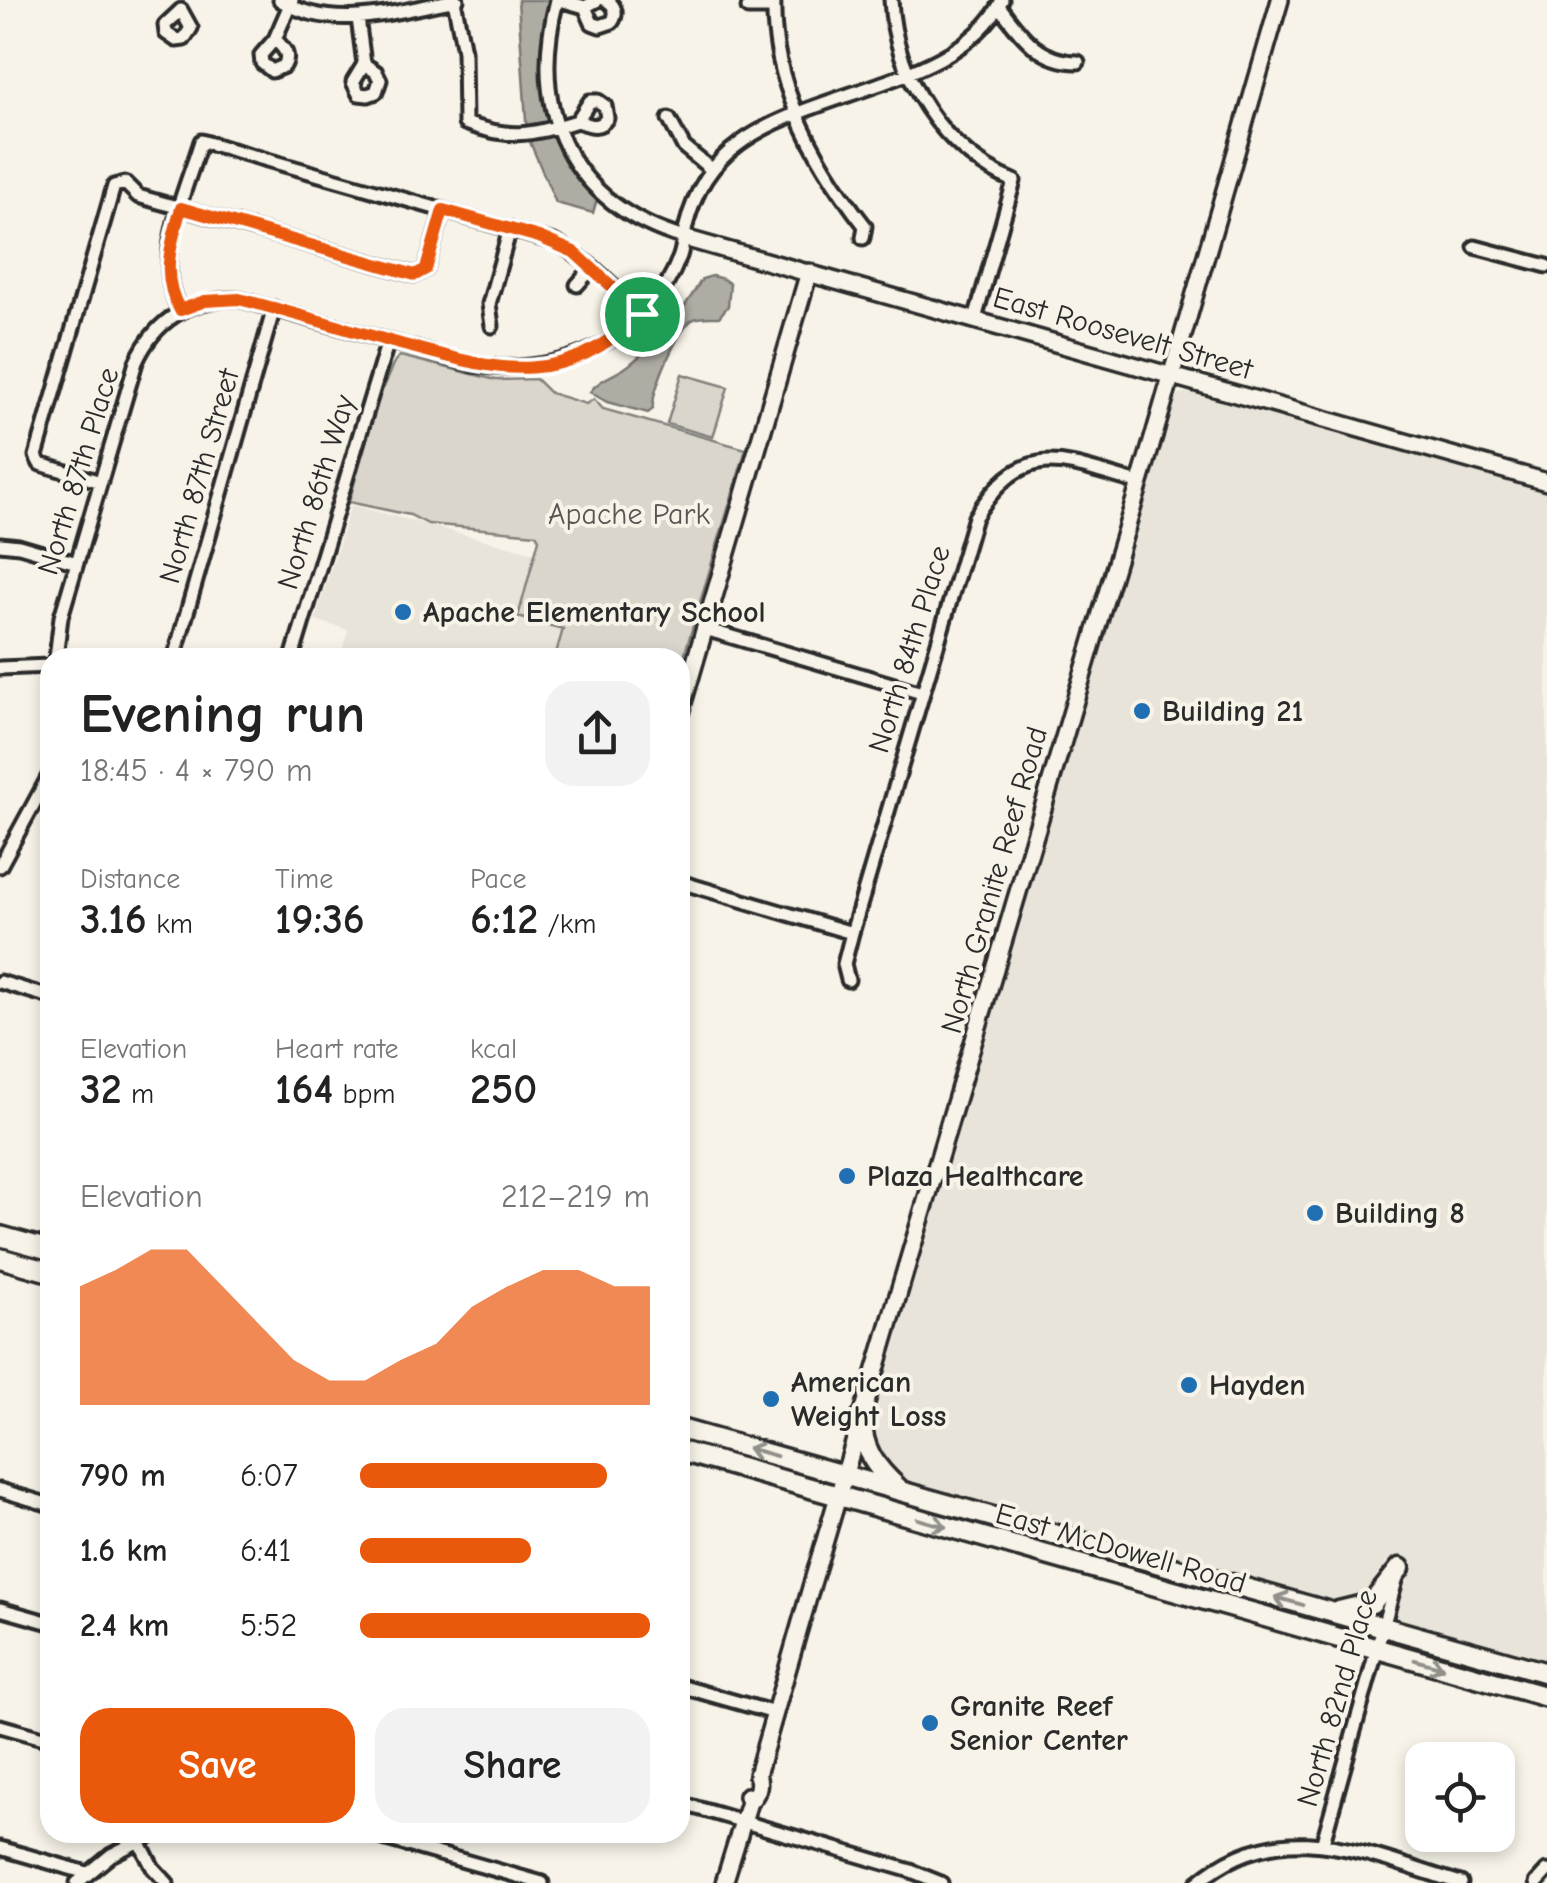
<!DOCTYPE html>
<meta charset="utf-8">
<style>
:root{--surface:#fff;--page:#f2f2f2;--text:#222;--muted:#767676;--accent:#ea580c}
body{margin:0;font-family:"Comic Neue",sans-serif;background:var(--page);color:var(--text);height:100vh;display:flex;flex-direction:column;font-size:38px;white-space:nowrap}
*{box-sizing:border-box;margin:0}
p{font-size:32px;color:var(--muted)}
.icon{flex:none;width:55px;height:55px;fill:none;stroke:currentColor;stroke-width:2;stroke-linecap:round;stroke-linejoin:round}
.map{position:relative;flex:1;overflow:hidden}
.sheet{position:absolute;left:40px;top:648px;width:650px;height:1195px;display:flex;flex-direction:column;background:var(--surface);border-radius:30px;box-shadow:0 5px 15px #0003}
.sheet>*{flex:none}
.controls{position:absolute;left:1405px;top:1742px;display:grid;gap:20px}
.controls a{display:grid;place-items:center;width:110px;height:110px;border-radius:20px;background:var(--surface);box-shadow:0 5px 15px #0003;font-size:50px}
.pin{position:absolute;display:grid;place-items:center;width:85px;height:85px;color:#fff;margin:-42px;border:5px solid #fff;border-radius:50%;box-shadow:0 2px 10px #0007}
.round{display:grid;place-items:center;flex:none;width:105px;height:105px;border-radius:30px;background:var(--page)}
.headline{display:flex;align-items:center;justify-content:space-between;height:170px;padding:0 40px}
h1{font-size:55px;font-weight:600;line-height:75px}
.metrics{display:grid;grid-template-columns:repeat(3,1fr);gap:15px;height:170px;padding:10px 40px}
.metrics div{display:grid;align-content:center}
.metrics b{font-size:42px;font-weight:600}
.metrics small{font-size:28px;font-weight:400}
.metrics p{font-size:28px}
.chart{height:280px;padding:20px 40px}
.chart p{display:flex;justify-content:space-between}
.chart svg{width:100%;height:180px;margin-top:10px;fill:var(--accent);opacity:.7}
.cta{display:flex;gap:20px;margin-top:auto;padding:20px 40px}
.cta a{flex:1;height:115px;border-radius:30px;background:var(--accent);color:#fff;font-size:40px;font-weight:600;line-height:115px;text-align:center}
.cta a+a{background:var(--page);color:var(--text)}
ul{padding:0 40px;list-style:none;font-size:32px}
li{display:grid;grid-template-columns:160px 120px 1fr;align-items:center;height:75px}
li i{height:25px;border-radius:12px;background:var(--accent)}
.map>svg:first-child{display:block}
.built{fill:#e8e4da}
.green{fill:#dad6cc;stroke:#82807c;stroke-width:2.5}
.water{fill:#afaca4;stroke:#7a7874;stroke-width:2.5}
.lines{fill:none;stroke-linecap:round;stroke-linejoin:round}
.street-casing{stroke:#2b2b2b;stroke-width:19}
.secondary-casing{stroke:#2b2b2b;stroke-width:22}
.primary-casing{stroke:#2b2b2b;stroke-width:25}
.street{stroke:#f7f3e8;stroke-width:11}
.secondary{stroke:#f7f3e8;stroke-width:15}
.primary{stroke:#f7f3e8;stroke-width:18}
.oneway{stroke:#918f8a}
.route-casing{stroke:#fff;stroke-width:20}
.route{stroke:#ea580c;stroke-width:12}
.poi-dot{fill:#1f6fb2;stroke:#f7f3e8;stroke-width:4}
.labels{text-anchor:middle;stroke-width:8;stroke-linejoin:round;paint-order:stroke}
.street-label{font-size:30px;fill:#2b2b2b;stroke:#f7f3e8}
.park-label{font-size:30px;fill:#575653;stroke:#f7f3e8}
.poi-label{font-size:30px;font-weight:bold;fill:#2b2b2b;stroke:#f7f3e8;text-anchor:start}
</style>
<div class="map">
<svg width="1547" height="1883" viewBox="0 0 1547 1883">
<rect width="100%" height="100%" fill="#f7f3e8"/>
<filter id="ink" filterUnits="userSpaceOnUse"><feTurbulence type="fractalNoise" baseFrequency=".01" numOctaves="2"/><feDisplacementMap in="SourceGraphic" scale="20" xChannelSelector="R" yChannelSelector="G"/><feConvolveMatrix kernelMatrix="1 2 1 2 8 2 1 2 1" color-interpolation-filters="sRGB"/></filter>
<g filter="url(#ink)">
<path class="built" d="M1190,392L1547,493V1663L1413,1623L1377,1617L914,1487L892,1476L873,1449L879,1399L1176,395Z
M351,505L535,553L518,616L564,629L555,657L340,658L348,630L315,620Z"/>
<path class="green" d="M400,356L496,380L536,379L550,393L586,404L594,399L603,409L746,449L680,669V658L555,657L563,629L518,617L539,539L536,534L428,524L410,515L349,502L380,393C390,383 388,364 400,356Z
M682,374L728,387L713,437L667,424Z"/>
<path class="water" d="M518,0H557L547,41L556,127L600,189L593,213L556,203L527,135Z
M712,276L723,279L730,284L728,306L719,317C711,317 701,316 694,319C679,325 650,394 653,409L648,413L607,402L590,392C600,378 617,375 629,365C661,340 682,313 702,279Z"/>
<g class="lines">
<defs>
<path id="street" d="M280,0C334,34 399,10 457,0
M454,0L464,51L465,123C510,140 533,135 577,121
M557,0C528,111 570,204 684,238
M560,0L585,7
M598,0L585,7L592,23L600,26L612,22C618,13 615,5 606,0
M774,0C771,84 815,162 865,226L863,238
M891,0C895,77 943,152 1014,181L975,319
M999,6C1021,35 1039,62 1078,62
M748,8H773
M181,10L191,28L184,39L176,40L166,33L165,25Z
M358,18L364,64
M275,39C283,48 291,54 284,66L272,71L262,63L261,55Z
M275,39L292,0
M364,64L376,72L380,80L376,92L368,95L359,94L353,82Z
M590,101H598L605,106L607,118C599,130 589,125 577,121Z
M669,119L684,147L712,170
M1475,247L1547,266
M577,285L593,267
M180,310C151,262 186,190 201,141L554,242C589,259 614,287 642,314
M492,326L489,304L510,229
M101,482L40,464L36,456L114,186L125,183L138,196L415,275L426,269L443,210
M0,544L19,546L77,563
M705,629L922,693
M56,658L61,617L136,362C156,318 192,298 239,299L474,365C560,376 647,343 680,256C683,247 684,236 686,226C694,194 711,164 739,144C810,90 962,84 1002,0
M174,658L274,308
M292,658L388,341
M0,668L50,666
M0,866L50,774
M680,882L852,933
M848,980L844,964L852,933L975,517C1025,437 1063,462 1139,483
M0,982L50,997
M0,1490L50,1505
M0,1609L50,1623
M680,1686L775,1713
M0,1726L50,1740
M680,1803L911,1871L941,1883
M362,1832L542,1883
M139,1841L153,1868L167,1883
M1323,1842L1397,1577
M0,1848L87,1873
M77,1883L111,1855L157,1832
M1197,1883C1282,1810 1369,1856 1461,1883
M1536,1883L1547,1871"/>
<path id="secondary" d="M684,238L1547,482
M680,713L809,272
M749,1802C757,1795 761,1785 757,1775L812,1584L1155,432L1280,0
M724,1883L749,1802L747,1796"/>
<path id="primary" d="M0,1236L50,1250
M0,1258L50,1272
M862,1416C861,1448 875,1467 898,1488
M680,1429L1547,1673
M680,1451L1547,1697
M1339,1611L1372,1603L1400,1568"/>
</defs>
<use href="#street" class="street-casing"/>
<use href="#secondary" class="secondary-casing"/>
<use href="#primary" class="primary-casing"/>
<use href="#street" class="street"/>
<use href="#secondary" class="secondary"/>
<use href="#primary" class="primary"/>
</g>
<defs><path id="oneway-shaft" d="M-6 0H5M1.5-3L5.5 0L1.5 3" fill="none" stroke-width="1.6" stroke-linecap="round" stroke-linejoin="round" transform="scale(2.5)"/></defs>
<g class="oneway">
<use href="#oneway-shaft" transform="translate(762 1452) rotate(-164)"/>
<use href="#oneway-shaft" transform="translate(932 1523) rotate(16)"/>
<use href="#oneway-shaft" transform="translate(1289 1601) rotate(-164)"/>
<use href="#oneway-shaft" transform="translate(1429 1664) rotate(16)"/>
</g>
</g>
<g class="lines" filter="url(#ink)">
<defs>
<path id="route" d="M181,208L415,275L426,269L443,210L539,237L574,252L642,314C559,390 501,371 404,345C349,330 294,313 239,299L205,301L180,310C160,276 171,244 181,208Z"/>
</defs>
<use href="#route" class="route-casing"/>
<use href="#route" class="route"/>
</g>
<g class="poi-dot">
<circle cx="403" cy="612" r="10"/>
<circle cx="1142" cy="711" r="10"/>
<circle cx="847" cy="1176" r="10"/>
<circle cx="1315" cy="1213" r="10"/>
<circle cx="1189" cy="1385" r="10"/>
<circle cx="771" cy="1399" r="10"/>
<circle cx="930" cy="1723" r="10"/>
</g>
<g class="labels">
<g class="street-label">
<text transform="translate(1123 333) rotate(16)" y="10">East Roosevelt Street</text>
<text transform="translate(78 471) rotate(-73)" y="10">North 87th Place</text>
<text transform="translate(199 476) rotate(-74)" y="10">North 87th Street</text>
<text transform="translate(316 492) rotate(-73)" y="10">North 86th Way</text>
<text transform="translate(909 649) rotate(-73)" y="10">North 84th Place</text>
<text transform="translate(994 880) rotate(-74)" y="10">North Granite Reef Road</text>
<text transform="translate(1121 1548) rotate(16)" y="10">East McDowell Road</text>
<text transform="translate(1337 1698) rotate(-74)" y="10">North 82nd Place</text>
</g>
<g class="park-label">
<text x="629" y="524">Apache Park</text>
</g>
<g class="poi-label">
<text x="423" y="622">Apache Elementary School</text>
<text x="1162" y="721">Building 21</text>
<text x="867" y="1186">Plaza Healthcare</text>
<text x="1335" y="1223">Building 8</text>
<text x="791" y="1392">American<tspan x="791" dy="34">Weight Loss</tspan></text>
<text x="1209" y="1395">Hayden</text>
<text x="950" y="1716">Granite Reef<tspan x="950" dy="34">Senior Center</tspan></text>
</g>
</g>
</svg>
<div class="controls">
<a><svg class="icon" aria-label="locate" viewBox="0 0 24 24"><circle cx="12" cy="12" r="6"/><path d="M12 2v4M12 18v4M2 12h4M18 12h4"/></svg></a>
</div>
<div class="pin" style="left:642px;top:314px;background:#1e9e55"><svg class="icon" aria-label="arrive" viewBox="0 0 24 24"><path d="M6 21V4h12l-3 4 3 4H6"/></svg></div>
<section class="sheet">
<div class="headline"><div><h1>Evening run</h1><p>18:45 · 4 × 790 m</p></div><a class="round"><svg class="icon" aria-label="share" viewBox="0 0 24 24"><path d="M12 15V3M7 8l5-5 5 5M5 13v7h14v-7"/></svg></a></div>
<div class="metrics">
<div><p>Distance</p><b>3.16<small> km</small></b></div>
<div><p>Time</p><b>19:36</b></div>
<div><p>Pace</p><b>6:12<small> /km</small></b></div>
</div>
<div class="metrics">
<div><p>Elevation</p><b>32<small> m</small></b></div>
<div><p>Heart rate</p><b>164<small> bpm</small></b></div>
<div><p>kcal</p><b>250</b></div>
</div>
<div class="chart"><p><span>Elevation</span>212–219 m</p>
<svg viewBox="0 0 160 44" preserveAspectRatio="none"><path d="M0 44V15L10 11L20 6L30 6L40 15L50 24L60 33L70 38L80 38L90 33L100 29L110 20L120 15L130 11L140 11L150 15L160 15V44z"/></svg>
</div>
<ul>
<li><b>790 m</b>6:07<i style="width:85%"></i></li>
<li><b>1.6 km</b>6:41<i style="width:59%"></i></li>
<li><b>2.4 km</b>5:52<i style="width:100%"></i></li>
</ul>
<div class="cta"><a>Save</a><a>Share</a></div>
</section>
</div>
